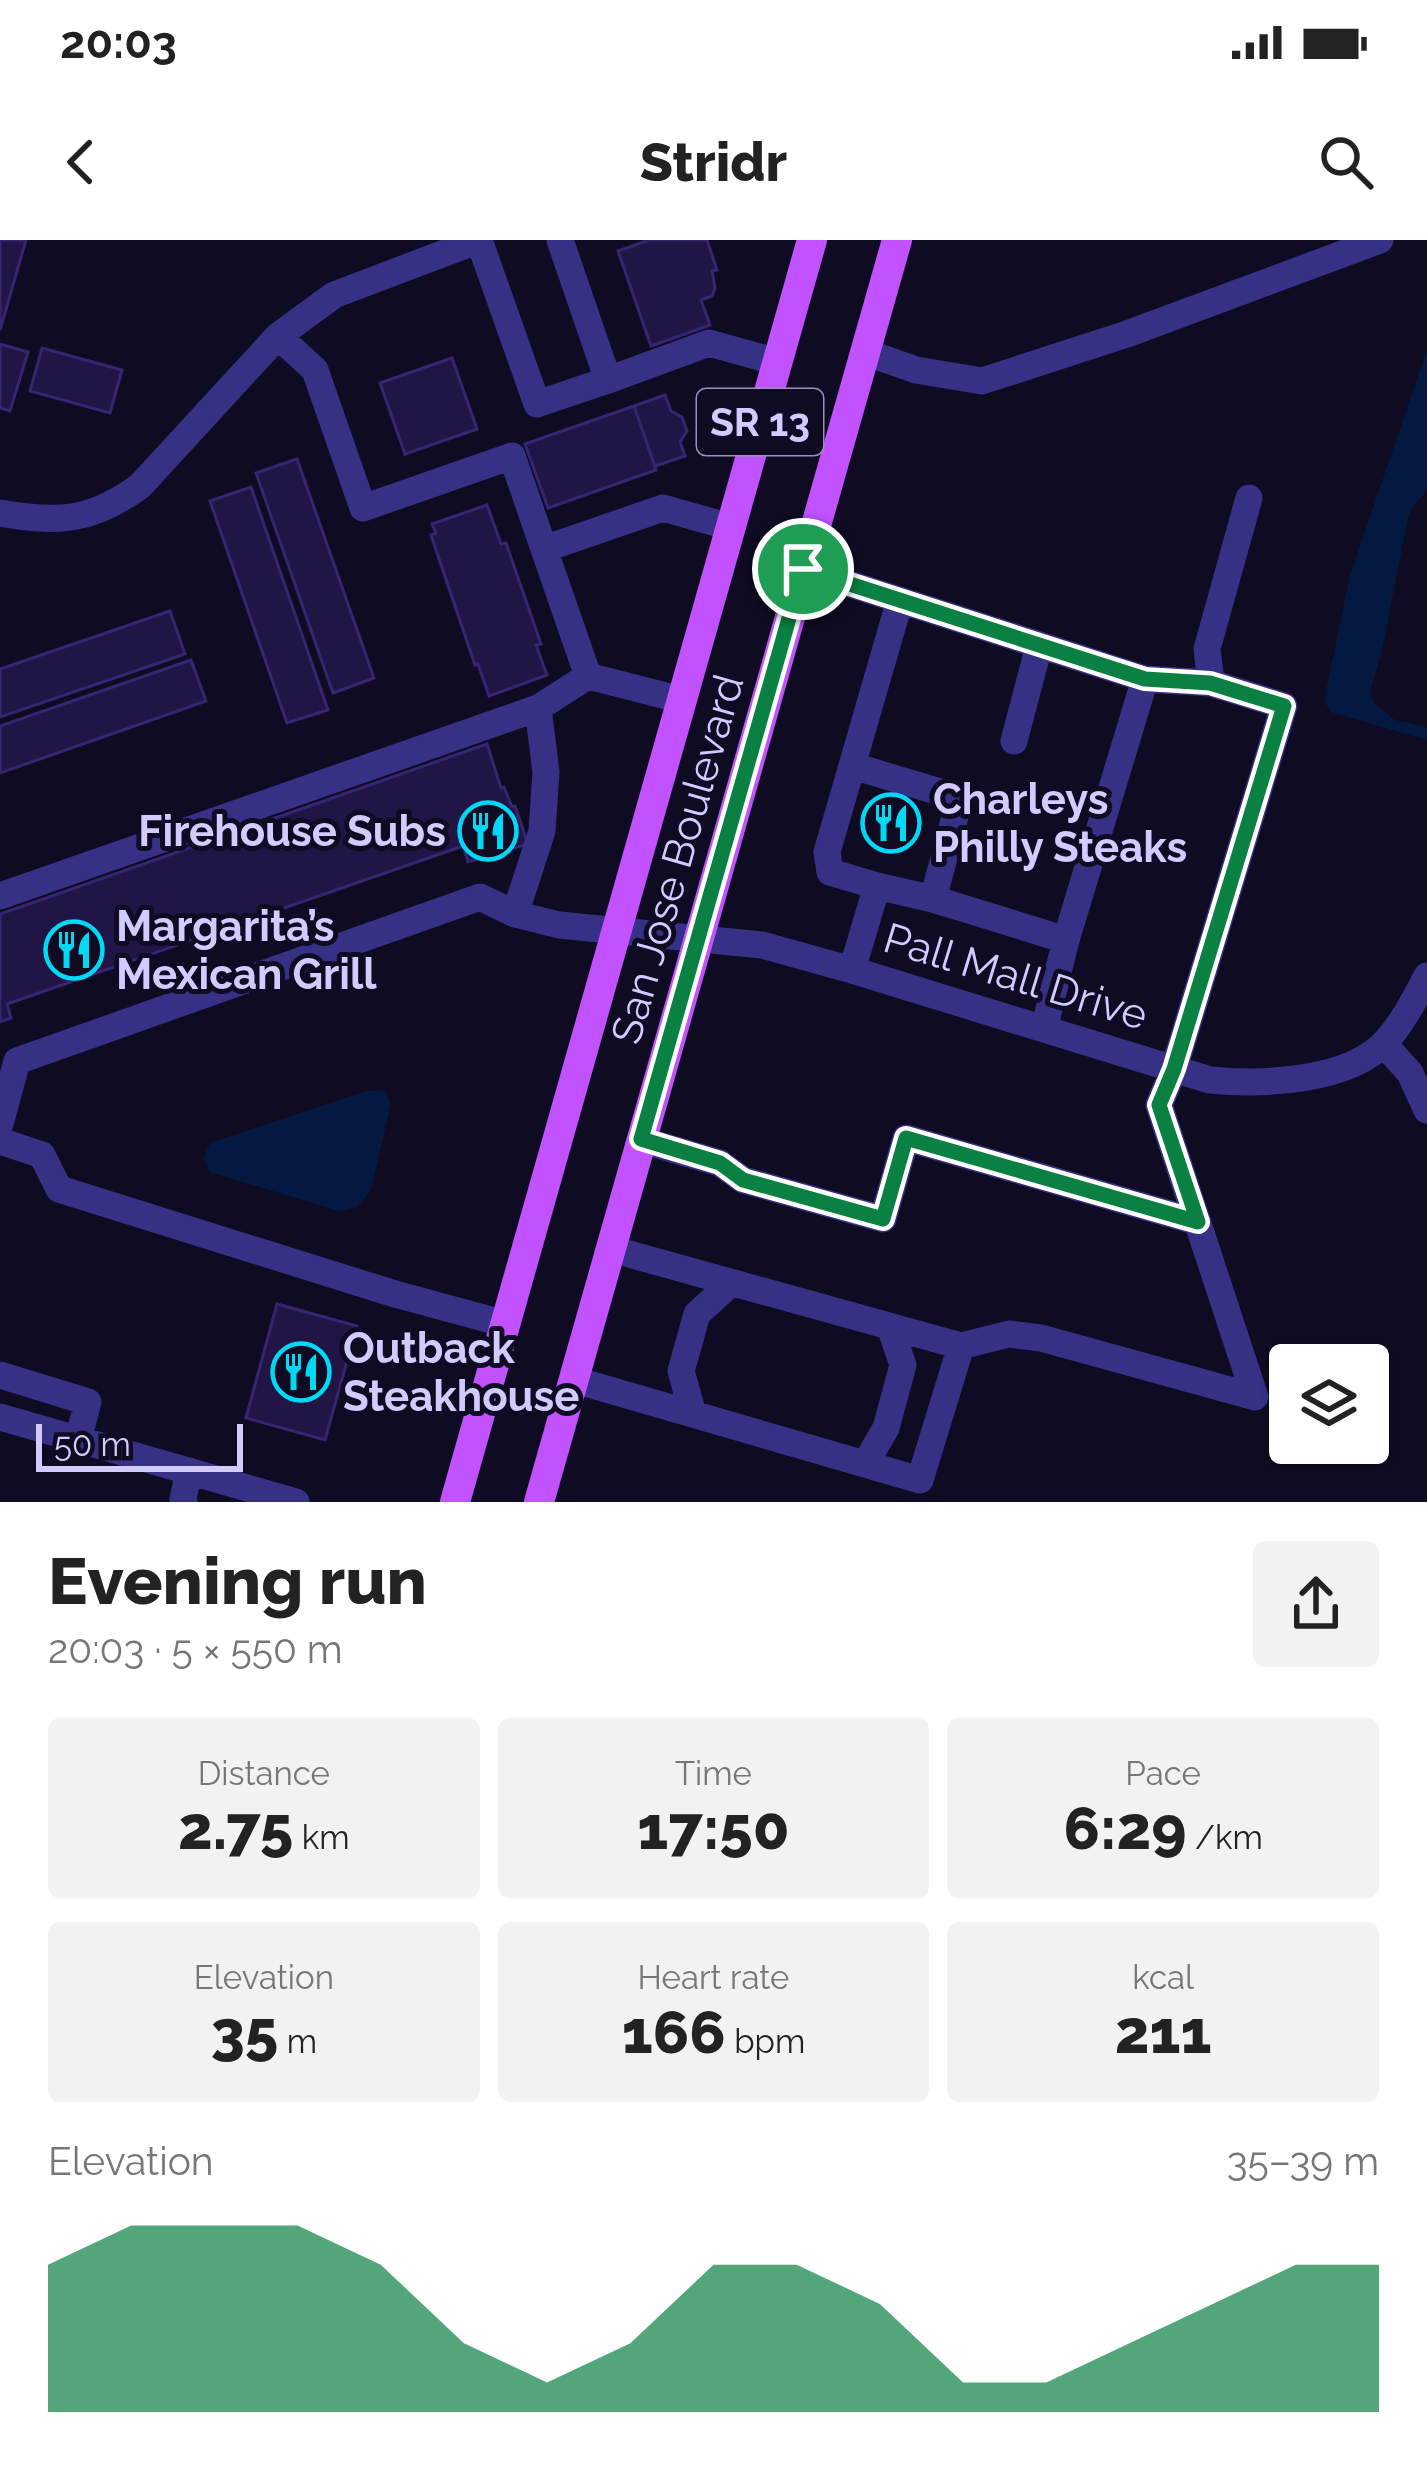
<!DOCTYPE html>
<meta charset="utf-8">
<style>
:root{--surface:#fff;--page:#f2f2f2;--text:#222;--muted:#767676;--accent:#0b8043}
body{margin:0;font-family:Raleway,sans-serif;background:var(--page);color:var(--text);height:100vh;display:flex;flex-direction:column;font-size:45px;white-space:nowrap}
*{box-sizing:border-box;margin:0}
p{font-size:39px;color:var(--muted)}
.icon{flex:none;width:66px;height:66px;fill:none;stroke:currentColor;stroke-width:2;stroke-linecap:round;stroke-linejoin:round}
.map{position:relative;height:1262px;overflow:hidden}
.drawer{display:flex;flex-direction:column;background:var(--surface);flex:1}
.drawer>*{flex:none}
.tools{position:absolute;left:1269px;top:1104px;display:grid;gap:24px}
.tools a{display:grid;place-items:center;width:120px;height:120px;border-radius:12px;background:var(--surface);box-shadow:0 3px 9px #0004;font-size:60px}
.scale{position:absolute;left:36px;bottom:30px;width:207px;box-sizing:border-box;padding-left:12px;border:6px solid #d2cbff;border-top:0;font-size:33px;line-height:42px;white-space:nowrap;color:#d2cbff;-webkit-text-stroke:9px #0f0b22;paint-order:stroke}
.pin{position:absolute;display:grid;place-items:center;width:102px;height:102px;color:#fff;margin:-51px;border:6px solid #fff;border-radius:50%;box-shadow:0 3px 12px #0007}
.round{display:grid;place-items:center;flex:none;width:126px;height:126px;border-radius:12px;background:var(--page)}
.overview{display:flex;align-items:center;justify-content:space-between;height:204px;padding:0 48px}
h1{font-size:66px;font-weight:800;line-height:90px}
.figures{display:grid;grid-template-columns:repeat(3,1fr);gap:18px;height:204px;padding:12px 48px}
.figures div{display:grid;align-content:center;border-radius:12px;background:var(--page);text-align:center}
.figures b{font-size:60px;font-weight:800}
.figures small{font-size:33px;font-weight:400}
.figures p{font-size:33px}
.chart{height:336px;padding:24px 48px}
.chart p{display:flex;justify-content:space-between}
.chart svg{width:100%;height:216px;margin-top:12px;fill:var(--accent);opacity:.7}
.status{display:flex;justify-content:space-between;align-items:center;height:84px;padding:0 60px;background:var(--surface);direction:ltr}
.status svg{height:33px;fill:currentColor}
header{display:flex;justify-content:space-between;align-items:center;height:156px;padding:0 48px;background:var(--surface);font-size:54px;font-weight:800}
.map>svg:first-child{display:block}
.water{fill:#041941}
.building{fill:#201544;stroke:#362573;stroke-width:3}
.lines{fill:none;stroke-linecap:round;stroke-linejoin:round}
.minor{stroke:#363185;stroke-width:27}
.major{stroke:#c252ff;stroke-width:30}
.route-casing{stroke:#fff;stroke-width:24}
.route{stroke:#0b8043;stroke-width:15}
.labels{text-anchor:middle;stroke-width:10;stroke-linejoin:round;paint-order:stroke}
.shield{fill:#0f0b22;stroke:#9891bd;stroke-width:3}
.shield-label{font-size:39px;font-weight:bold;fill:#d2cbff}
.poi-label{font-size:42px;font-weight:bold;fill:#d2cbff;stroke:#0f0b22;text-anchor:start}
.street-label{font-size:42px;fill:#d2cbff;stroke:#0f0b22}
</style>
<div class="status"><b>20:03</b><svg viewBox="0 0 49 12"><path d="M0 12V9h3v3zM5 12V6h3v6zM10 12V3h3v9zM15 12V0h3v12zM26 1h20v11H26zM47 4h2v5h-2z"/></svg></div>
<header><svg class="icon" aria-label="back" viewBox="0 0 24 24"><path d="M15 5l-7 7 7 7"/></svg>Stridr<svg class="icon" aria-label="search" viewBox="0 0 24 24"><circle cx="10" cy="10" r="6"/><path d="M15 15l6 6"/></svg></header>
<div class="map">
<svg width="1427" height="1262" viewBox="0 0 1427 1262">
<rect width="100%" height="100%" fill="#0f0b22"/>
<path class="water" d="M1427,110V251L1414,265L1408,278L1381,415L1370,451L1374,463L1395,480L1427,487V500L1331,472L1324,461L1350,335Z
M366,851H383L391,863L371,950L357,967L339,971L210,932L203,919L210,903Z"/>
<path class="building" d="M0,0H26L0,90Z
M649,0H707L717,30L712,31L715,48L712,56L701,60L710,85L651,106L618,11Z
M0,104L28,112L10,171L0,168Z
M42,108L122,130L110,173L30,151Z
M452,118L477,189L405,214L380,143Z
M665,155L671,171L682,177L687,191L680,202L685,216L655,226L634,166Z
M634,166L656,230L548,268L525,204Z
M297,219L374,438L333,453L256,233Z
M251,247L328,470L287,483L210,261Z
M487,265L501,304L506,303L541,404L536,405L547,435L489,456L478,424L475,425L431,295L436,293L432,284Z
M170,371L185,414L0,477V429Z
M191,420L206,461L0,533V486Z
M487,504L501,548L504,547L512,567L515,566L528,604L468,622L463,606L7,764L11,778L0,782V674Z
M277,1064L357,1086L325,1200L246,1178Z"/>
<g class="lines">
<path class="minor" d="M479,0L537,164L608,140L560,0
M278,96L315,130L363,268L512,216L544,309L663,268L730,287
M865,112L916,130L982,141L1127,94L1380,0
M608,140L709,103L778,122
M0,273C58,283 91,282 140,246L278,96L334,55L479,0
M544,309L588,436L682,460
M803,329L1145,439L1066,700L1044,789
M588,436L538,468L546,532L542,591L515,674L559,685L762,705L852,730L1210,840C1261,845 1351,842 1387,800C1404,781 1415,758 1427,736
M1211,443L1207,409L1249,258
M1014,501L1039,406
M853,526L960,558L933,659
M877,646L830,632L827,612L900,360
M0,656L538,468
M852,730L877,646L933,659L1066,700
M1384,804L1410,833L1427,870
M0,884L17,821L480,657L515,674
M641,900L720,923L743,940L883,979L906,898L1198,982
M0,901L42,915L59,949L395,1054L506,1084
M961,1106L1009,1094L1041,1098L1255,1157L1159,865L1174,829L1284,466L1211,443L1145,439
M0,1135L88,1162L78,1200
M575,1140L920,1240L961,1106L611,1009
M693,1174L681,1131L697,1074L731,1043
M0,1177L296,1262
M865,1224L886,1188L903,1125L890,1087
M184,1262L183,1259L189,1231"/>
<path class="major" d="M455,1262L812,0
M539,1262L897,0"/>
</g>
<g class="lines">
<defs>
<path id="route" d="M803,329L1145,439L1210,443L1284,466L1174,829L1159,865L1198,982L906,898L883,979L743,940L720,923L641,899Z"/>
</defs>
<use href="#route" class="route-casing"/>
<use href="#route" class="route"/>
</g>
<defs>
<symbol id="restaurant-ring" viewBox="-11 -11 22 22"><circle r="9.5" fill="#0f0b22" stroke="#00d9f6" stroke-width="1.5"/><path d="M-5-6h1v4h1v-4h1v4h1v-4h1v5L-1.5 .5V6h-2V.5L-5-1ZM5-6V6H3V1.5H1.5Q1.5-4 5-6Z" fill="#00d9f6"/></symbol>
</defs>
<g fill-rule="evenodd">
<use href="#restaurant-ring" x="858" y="550" width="66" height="66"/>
<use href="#restaurant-ring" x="455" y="558" width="66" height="66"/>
<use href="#restaurant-ring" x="41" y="677" width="66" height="66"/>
<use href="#restaurant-ring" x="268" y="1099" width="66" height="66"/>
</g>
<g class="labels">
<rect class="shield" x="697" y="149" width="126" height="66" rx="9"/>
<g class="shield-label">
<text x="760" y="196">SR 13</text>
</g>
<g class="poi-label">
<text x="933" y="574">Charleys<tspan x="933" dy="48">Philly Steaks</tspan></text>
<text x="446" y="606" text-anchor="end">Firehouse Subs</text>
<text x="116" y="701">Margarita’s<tspan x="116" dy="48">Mexican Grill</tspan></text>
<text x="343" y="1123">Outback<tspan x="343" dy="48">Steakhouse</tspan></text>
</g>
<g class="street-label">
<text transform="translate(677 619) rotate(-74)" y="15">San Jose Boulevard</text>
<text transform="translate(1016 736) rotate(17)" y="15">Pall Mall Drive</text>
</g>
</g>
</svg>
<div class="tools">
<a><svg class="icon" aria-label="layers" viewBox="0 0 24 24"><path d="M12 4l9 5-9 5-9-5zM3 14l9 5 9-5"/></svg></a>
</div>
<div class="scale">50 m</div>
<div class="pin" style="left:803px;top:329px;background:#1e9e55"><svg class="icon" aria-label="arrive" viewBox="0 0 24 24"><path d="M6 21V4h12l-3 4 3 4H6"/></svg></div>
</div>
<section class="drawer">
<div class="overview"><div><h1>Evening run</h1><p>20:03 · 5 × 550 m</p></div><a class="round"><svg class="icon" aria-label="share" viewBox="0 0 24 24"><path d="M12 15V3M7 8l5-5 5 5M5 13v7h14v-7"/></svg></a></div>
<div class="figures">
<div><p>Distance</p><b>2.75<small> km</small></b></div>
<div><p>Time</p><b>17:50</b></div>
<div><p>Pace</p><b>6:29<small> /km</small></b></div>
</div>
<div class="figures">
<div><p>Elevation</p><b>35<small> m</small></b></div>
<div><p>Heart rate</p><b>166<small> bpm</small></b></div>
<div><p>kcal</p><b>211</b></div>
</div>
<div class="chart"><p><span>Elevation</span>35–39 m</p>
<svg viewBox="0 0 160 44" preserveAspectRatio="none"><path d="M0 44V14L10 6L20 6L30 6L40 14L50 30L60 38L70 30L80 14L90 14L100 22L110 38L120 38L130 30L140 22L150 14L160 14V44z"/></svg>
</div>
</section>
